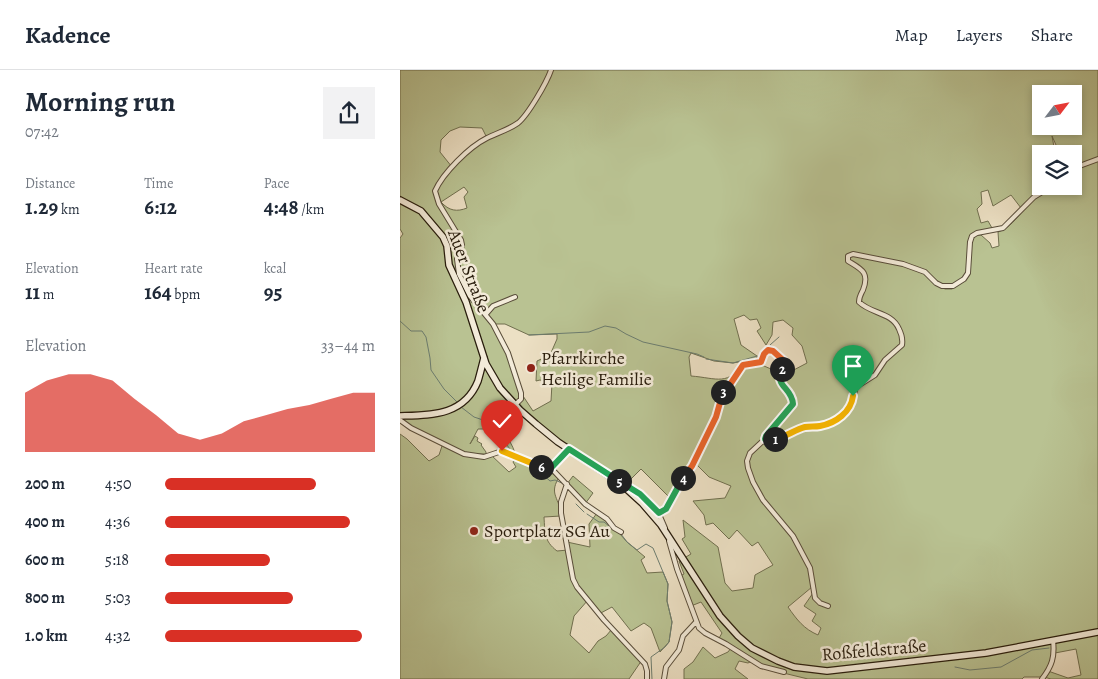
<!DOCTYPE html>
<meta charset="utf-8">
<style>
:root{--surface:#fff;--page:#f2f2f3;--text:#1f2937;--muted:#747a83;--line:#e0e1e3;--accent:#d93025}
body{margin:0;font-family:Alegreya,serif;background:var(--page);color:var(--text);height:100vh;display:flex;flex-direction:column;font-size:19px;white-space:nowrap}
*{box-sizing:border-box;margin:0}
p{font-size:16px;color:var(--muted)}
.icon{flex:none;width:28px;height:28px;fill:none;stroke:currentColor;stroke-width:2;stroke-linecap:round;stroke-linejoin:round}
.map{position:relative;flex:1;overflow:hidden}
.drawer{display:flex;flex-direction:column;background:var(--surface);width:400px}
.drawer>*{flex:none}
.needle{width:32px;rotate:58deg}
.controls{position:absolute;left:632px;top:15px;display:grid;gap:10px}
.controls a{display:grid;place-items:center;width:50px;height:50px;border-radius:0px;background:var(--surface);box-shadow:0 2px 8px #0003;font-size:25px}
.pin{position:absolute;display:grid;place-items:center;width:42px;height:42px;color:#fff;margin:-51px -21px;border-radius:50% 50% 50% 0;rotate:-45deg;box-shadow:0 0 5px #0007}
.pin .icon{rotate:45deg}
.km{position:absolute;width:25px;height:25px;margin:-12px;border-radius:50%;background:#222;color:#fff;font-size:14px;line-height:25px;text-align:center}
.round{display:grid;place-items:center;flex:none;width:52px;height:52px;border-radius:0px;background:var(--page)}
.overview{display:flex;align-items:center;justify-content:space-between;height:85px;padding:0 25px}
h1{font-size:28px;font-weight:700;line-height:38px}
.metrics{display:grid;grid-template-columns:repeat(3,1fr);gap:8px;height:85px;padding:5px 25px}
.metrics div{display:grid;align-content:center}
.metrics b{font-size:21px;font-weight:700}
.metrics small{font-size:14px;font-weight:400}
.metrics p{font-size:14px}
.chart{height:140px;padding:10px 25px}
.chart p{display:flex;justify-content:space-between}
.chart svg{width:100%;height:90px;margin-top:5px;fill:var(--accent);opacity:.7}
ul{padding:0 25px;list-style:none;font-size:16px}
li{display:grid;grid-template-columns:80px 60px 1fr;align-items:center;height:38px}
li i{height:12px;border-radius:6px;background:var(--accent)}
header{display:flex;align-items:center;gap:30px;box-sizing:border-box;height:70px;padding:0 25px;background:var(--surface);border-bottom:1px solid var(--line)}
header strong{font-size:24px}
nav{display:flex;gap:28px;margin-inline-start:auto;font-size:18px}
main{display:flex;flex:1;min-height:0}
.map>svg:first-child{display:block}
.green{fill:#b9c292;stroke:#706f4f;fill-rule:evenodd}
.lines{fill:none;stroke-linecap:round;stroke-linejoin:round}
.stream{stroke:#6c7d70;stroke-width:1}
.street-casing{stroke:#594d3a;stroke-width:6}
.secondary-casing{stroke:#281c0c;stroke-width:8}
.street{stroke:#f3ebd9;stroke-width:4}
.secondary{stroke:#f3ebd9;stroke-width:5.5}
.split-1-casing{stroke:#fff;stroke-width:10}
.split-2-casing{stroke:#fff;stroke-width:10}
.split-3-casing{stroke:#fff;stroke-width:10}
.split-4-casing{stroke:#fff;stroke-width:10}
.split-5-casing{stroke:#fff;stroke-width:10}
.split-6-casing{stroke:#fff;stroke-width:10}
.split-7-casing{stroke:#fff;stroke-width:10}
.split-1{stroke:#f5b400;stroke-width:6}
.split-2{stroke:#22a559;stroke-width:6}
.split-3{stroke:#f0652b;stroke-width:6}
.split-4{stroke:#f0652b;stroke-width:6}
.split-5{stroke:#22a559;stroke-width:6}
.split-6{stroke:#22a559;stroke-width:6}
.split-7{stroke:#f5b400;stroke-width:6}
.poi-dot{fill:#8f2418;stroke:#f3ebd9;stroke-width:2}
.labels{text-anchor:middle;stroke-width:5;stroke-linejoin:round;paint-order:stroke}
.street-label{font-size:18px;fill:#281c0c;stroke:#f3ebd9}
.poi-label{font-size:18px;fill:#281c0c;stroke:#f3ebd9;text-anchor:start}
</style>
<header>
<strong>Kadence</strong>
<nav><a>Map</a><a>Layers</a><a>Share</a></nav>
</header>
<main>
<section class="drawer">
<div class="overview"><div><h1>Morning run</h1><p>07:42</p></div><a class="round"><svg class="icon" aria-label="share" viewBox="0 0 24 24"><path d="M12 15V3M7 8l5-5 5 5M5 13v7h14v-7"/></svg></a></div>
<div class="metrics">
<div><p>Distance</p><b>1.29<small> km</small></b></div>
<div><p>Time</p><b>6:12</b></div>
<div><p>Pace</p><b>4:48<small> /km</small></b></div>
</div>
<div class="metrics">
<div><p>Elevation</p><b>11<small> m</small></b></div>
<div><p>Heart rate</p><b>164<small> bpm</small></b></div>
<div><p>kcal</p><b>95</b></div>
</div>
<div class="chart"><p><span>Elevation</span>33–44 m</p>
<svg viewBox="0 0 160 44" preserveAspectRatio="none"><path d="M0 44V15L10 9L20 6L30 6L40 9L50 18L60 26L70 35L80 38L90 35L100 29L110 26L120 23L130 21L140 18L150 15L160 15V44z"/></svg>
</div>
<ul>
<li><b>200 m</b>4:50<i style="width:72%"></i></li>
<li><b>400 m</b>4:36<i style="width:88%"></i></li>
<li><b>600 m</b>5:18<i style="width:50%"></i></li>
<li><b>800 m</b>5:03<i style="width:61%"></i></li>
<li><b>1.0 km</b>4:32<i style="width:94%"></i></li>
</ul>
</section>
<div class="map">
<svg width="698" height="609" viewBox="0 0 698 609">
<rect width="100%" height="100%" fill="#ece0c4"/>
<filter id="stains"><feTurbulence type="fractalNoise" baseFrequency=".004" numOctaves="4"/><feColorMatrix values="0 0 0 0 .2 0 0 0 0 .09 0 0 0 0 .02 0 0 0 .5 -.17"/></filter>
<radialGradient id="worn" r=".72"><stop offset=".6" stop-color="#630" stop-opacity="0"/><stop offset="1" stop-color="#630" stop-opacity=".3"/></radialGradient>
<path class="green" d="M0,0H698V88L674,97V84H660L652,66L654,77L658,84H641V116H650L634,126L621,138L611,125L593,136L588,120L581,122L582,134L577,139L581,153L588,151L592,158L572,165C565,177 574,196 565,207C562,211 556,214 551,216L541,214L525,200L493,190L492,192L522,202L534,213L545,219H552L568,207C573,194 566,175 576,165H581L590,173L592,178L599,176L598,162C620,155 628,122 654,116C660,115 668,116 674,116V99L698,90V609H651L644,607H624L622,609H408L367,599L352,591L348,593L339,591L335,599L348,609H284V599L293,592L303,577L315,588L328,582L331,578L318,570L322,563L301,532L291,536L280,506L284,504L279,491L291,484L282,469L285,467L283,450L318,477L325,513L332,521L353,518L355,505L373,495L358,472L352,476L337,460L329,469L313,453L306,455L304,445L293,431L325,428L331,416L309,407L297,395L287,408V412L284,418L279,421L272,430L241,399L228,412L220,413C183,386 143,364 111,331L92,340C97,356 110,367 115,383L107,381L91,359H78L70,374L75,366L78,368L77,371L82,374L81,375L86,382V384H64L84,387L91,385L109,402L116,397L113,392L116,387C130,393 148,397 158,409C149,425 160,428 161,446L144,447C145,463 144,471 157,481L168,480L167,472L190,477L189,454L197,443L207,449L227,472L245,487L241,490L247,503L263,502L268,514L267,531L272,552L269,572L260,582L251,558L244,553L231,561L212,537L199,544L188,530L174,546L170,565L189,583L198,571L206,566L212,559L242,590L229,609H0V364L7,369L29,391L39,385L43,373L0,351V168L3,164L0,159ZM641,24H674V56H641ZM60,57L82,58L87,68L71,79L52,97L40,82L41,70L50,61ZM64,117L68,122L64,127L67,138C57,142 49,141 41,132ZM344,245L350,250L357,249L361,258L357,261L366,275L372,265L373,252L383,250L393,258L392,265L402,276L407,293L388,303L376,296L371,299L357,293V286L341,275L334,249ZM93,254H105L129,265L157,264V269L150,285L137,291L136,311L140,310L152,313L151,331L133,341L121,323L108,283ZM291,283L314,291L333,293L344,291C329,317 317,308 291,306L289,287ZM412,517L413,523L404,536L416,544L412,551L421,558L418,565C404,559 397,550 388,537ZM676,579L681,605L668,608L648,601L655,583Z
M173,406L193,423L185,434L167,414Z"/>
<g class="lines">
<path class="stream" d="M0,251L11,261H22L26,267L30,288L31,300L44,319L57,332
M129,265L189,262L205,256L216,258L226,264L243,272L297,284L304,287
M370,275L379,267
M306,289L333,293L357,286
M61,337L74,347L86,351L94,358L113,383
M118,389L139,401L150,411L155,410L164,414
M176,434L184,442
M187,444L199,452H204L215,461
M221,464L227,472L237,480L246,474L253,478L268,514L267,531L272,552L269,572L265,577L251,587L252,609
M555,597L570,600L601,597L632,580L649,578"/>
<defs>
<path id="street" d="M674,98L698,89
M86,244L93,236L115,227
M115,335L121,329V323L108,283L93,254L70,226L59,204L57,189L62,175L61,170L39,134L35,121C43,103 69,77 87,68C97,63 108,60 118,53C128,45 147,12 151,0
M0,350L11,358L64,384L84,387L102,381L146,398H151L169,379
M365,369L380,368L401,358L423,355L436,350L445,343L451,334L456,317L475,305L485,290L502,275C503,269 502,265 499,259C492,242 471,244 459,232C459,227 461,224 463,220C470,202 461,199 448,191V186L453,184L503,194L525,202L536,213L542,216H553L564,209L568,203L570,172L572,166L577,163L603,158L634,127L652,116
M151,398L185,434L207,449L214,458L221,462
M167,414L161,432V443L173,509L177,517L204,550L245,594L247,601V609
M225,415L240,424L258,442L265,458
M259,443L266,439L292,396L316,347L323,324L331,313L343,295L361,292L365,282L371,280L384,293C383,298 379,303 379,308C380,318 392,321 393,334L381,347L374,357L367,363L365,369L350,383L347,391L348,398L353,412L363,430L393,466L410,498L415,528L420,533L428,536
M269,471L277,499L299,558L305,563L326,574L361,596L384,602
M264,609L266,597L279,580L283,566L296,552
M642,609C652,596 655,587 653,570"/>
<path id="secondary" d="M0,130L21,141L43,167L47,176L49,195L66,232L86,294L100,318L120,340L136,354L158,372L220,413L242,433L261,455L320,546L338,566L352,578L378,591L394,597L427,601L586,583L698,562
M0,346C31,345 64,346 78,311C80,304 82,296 84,288"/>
</defs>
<use href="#street" class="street-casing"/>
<use href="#secondary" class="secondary-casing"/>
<use href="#street" class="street"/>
<use href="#secondary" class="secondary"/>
</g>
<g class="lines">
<defs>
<path id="split-1" d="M375,369C386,367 394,360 405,357C410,356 415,357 420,356C436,353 451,342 453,326"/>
<path id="split-2" d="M375,369H365L366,366L393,334C392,317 374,317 382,299"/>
<path id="split-3" d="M323,322L331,313L343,295L361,292L364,284L368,280L373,281L384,291L382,299"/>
<path id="split-4" d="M283,408L292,396L316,347L323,322"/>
<path id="split-5" d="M219,411L240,424L259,443L266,439L283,408"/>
<path id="split-6" d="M141,397L151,398L169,379L219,411"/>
<path id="split-7" d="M102,381L141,397"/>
</defs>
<use href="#split-1" class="split-1-casing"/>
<use href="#split-2" class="split-2-casing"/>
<use href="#split-3" class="split-3-casing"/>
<use href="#split-4" class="split-4-casing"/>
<use href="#split-5" class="split-5-casing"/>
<use href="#split-6" class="split-6-casing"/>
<use href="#split-7" class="split-7-casing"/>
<use href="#split-1" class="split-1"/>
<use href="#split-2" class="split-2"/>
<use href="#split-3" class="split-3"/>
<use href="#split-4" class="split-4"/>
<use href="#split-5" class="split-5"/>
<use href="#split-6" class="split-6"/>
<use href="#split-7" class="split-7"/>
</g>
<g class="poi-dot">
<circle cx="131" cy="298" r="5"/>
<circle cx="74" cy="461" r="5"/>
</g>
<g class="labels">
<g class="street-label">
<text transform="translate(69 201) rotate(69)" y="6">Auer Straße</text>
<text transform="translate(474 580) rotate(-5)" y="6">Roßfeldstraße</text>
</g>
<g class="poi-label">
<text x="141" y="294">Pfarrkirche<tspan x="141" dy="21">Heilige Familie</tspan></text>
<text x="84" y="467">Sportplatz SG Au</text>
</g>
</g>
<rect width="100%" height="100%" filter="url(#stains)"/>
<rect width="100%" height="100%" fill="url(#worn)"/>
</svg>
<div class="controls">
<a><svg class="needle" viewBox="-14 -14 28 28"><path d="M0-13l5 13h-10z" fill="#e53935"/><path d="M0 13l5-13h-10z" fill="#747a83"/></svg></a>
<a><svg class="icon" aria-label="layers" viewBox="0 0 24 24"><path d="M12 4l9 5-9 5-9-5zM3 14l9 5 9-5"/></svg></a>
</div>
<div class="pin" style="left:453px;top:326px;background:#1e9e55"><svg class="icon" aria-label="arrive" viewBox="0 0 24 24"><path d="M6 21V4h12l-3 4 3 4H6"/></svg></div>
<div class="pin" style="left:102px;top:381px;background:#d93025"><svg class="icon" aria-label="check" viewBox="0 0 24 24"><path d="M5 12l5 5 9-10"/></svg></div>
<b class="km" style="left:375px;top:369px">1</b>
<b class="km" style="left:382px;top:299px">2</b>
<b class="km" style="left:323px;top:322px">3</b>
<b class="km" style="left:283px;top:408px">4</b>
<b class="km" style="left:219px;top:411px">5</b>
<b class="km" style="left:141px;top:397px">6</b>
</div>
</main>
